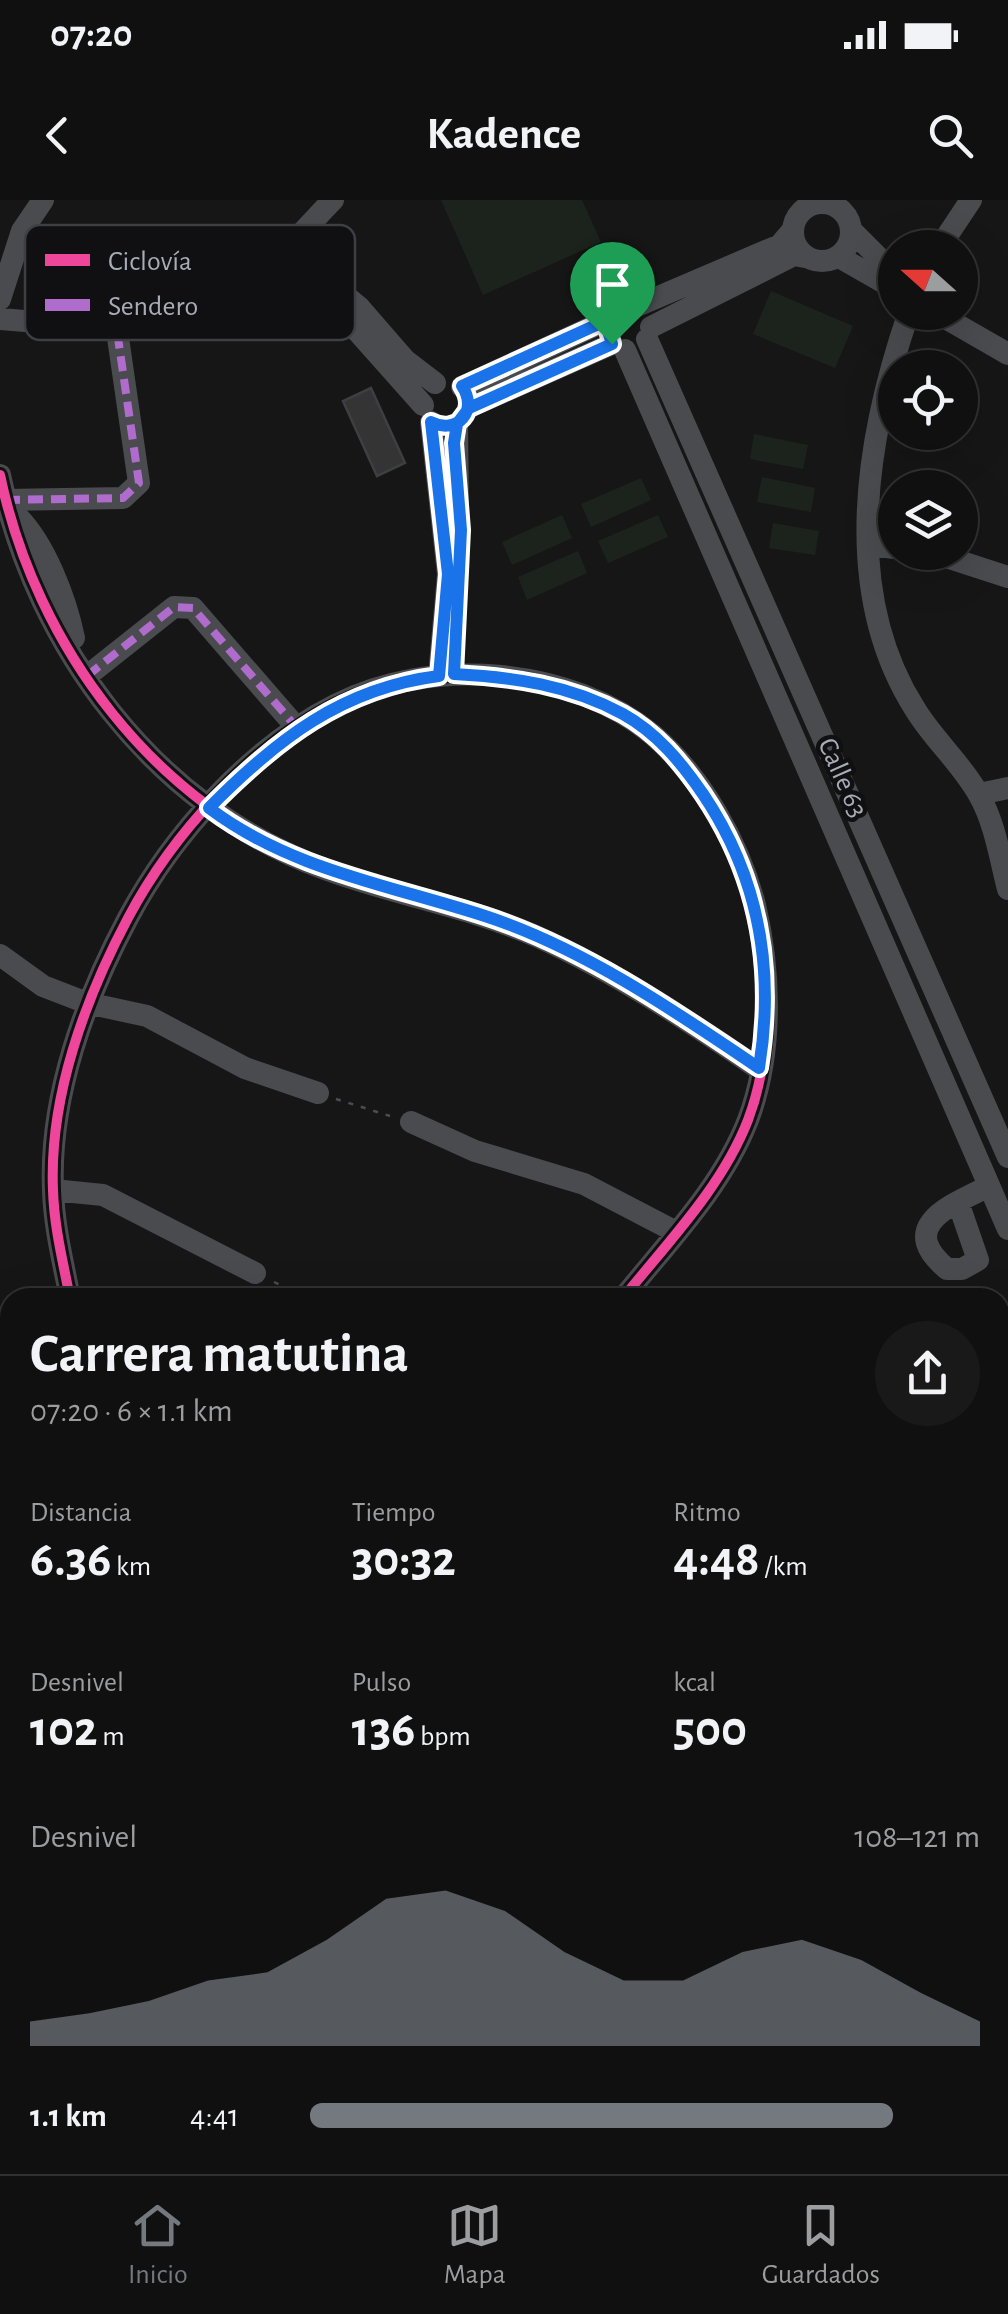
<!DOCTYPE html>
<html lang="es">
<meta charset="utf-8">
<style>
:root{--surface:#101010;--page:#191919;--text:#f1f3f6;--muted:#9c9d9f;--line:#303030;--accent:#74787f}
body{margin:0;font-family:"Alegreya Sans",sans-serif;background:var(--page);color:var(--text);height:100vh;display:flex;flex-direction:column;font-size:38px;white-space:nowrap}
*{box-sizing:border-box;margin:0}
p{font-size:32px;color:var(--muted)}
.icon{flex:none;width:55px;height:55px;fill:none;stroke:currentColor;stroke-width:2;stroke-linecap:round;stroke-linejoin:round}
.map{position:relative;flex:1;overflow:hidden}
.sheet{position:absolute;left:0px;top:1088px;width:1010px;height:888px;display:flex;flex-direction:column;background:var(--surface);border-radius:30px 30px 0 0;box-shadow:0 10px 40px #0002,0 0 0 2px var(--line)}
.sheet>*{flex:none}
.needle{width:65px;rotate:291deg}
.buttons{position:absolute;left:878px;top:30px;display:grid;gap:20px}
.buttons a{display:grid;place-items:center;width:100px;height:100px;border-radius:50%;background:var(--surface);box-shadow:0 10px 40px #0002,0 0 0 2px var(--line);font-size:50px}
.pin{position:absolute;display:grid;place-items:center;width:85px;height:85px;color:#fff;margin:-102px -42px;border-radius:50% 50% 50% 0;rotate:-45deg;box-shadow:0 0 10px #0007}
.pin .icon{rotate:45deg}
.round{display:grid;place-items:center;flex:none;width:105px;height:105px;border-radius:52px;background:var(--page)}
.overview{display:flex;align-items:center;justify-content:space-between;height:170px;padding:0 30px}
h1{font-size:55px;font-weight:700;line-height:75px}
.figures{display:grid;grid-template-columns:repeat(3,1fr);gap:15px;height:170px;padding:10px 30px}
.figures div{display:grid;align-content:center}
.figures b{font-size:50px;font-weight:700}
.figures small{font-size:28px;font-weight:400}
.figures p{font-size:28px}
.chart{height:280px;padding:20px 30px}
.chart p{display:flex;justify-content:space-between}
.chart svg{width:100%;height:180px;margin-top:10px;fill:var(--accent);opacity:.7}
ul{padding:0 30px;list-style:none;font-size:32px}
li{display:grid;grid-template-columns:160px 120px 1fr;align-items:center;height:75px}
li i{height:25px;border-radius:12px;background:var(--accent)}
.status{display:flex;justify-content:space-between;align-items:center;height:70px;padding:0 50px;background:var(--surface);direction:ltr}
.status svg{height:28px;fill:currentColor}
header{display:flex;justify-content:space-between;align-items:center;height:130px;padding:0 30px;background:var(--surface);font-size:45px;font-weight:700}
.tab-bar{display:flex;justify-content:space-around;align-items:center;height:140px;border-top:2px solid var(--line);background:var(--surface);font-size:28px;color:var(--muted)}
.tab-bar a{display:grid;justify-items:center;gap:5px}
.tab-bar .selected{color:var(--accent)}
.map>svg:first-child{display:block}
.green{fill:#1c231d}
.building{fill:#343435;stroke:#3e3f42;stroke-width:2.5}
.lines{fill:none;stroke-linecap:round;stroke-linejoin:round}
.path{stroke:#4c4d51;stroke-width:2.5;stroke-dasharray:5 8;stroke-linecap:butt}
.minor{stroke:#4a4b4f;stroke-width:22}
.major{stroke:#4c4e51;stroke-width:28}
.highway{stroke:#4d4e50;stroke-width:32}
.quiet{stroke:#b06ccc;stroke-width:8;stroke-dasharray:15 8;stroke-linecap:butt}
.cycleway-casing{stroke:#101012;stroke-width:16}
.cycleway{stroke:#ed469a;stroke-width:10}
.route-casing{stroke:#fff;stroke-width:20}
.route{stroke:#1a73e8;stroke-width:12}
.labels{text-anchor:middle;stroke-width:9;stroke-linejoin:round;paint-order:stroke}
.street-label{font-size:28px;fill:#a7acb7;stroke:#101012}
.key{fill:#101012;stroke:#3d3f44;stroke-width:2.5}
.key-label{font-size:28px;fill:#a7acb7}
</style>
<div class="status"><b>07:20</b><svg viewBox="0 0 49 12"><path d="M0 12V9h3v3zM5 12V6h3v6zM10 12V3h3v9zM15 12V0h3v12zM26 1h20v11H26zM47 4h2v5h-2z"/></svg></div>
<header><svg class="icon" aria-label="back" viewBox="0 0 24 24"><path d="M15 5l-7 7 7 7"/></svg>Kadence<svg class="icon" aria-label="search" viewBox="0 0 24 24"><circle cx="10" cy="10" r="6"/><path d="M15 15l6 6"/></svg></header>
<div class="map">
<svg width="1008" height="1974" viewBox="0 0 1008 1974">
<rect width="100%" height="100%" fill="#161616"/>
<path class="green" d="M441,0H582L601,42L483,95Z
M771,91L853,126L835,168L753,134Z
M754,234L808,245L803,269L750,259Z
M762,277L815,288L811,312L757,302Z
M641,278L651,300L591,327L581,304Z
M562,315L572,338L512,365L502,342Z
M658,315L668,337L608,363L598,341Z
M773,323L819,331L815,355L769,348Z
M578,351L587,373L527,400L518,377Z
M0,1582L10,1586V1709L0,1714Z"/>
<path class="building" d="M371,188L405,263L377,276L343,201Z"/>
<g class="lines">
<path class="path" d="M336,899L390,916
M274,1082L307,1098"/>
<path class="minor" d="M793 32a29 29 0 1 1 58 0a29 29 0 1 1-58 0Z
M851,30L895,74
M286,47L359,107L405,160L435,183
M939,48L971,0
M839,57L895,89
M275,59L342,114L423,205
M0,99L22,31L43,0
M637,106L780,45L792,31
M909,112C866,237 840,391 915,509C933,539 962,564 979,595C995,623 1000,658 1008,689
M935,112L1008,154
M0,119C79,128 203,116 268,66C291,47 312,21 333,0
M651,127L794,55L805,57
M647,139L1008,957
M625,150L1008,1029
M462,187L605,121
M469,207L612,144
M431,222L448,374L439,476
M457,224L458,306
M0,275C36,447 155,606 322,668C393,695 468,706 538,737C615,772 689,821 759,869
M5,300L123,298L139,283L115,117
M16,315C45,343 66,399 74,438
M869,345L895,348
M931,352L1008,377
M87,476L174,407L193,408L297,528
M979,594L1008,588
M0,755L43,786L87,803L147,816L245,868L318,893
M411,922L475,951L584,984L676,1032
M53,990L103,995L255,1073
M958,1002L978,1060L962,1069H947C894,1025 954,1004 989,986
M70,1098C63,1062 54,1026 53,990C49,897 85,799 128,718C172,635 250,548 335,505C431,456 569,466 653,535C702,577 739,643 755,705C771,772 773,854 748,920C722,987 668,1042 623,1098
M1000,1212L1008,1226
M0,1259L10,1282
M0,1434L10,1430
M0,1477L10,1506
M1000,1483L1008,1480
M1000,1575L1008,1572
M1000,1710L1008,1701
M1000,1878L1008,1885
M590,1965L600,1974
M299,1974L308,1965
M530,1974L538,1965
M758,1974L766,1965
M990,1974L998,1965"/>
<path class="major" d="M1000,1154L1008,1149
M0,1741L10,1735"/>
<path class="highway" d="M0,1570L10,1574
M0,1859L10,1874
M0,1893L10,1907
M78,1965L85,1974"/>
<path class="quiet" d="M5,300L123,298L139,283L115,117
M87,476L174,407L193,408L297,528"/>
<defs>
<path id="cycleway" d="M0,275C36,447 155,606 322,668C393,695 468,706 538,737C615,772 689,821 759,869
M70,1098C63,1062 54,1026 53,990C49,897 85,799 128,718C172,635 250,548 335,505C431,456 569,466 653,535C702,577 739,643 755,705C771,772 773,854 748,920C722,987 668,1042 623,1098"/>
</defs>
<use href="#cycleway" class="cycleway-casing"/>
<use href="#cycleway" class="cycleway"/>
</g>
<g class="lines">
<defs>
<path id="route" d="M612,144L469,208L457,224L454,243L461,330L454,474C513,477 570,485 623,514C657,533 681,562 703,594C759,677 775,770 759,868C675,811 583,748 485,716C390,685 291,670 209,608C276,540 342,488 439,476L448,374L431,222C457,235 479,211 462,186L605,121L612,144"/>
</defs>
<use href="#route" class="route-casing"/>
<use href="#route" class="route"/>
</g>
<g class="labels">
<g class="street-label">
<text transform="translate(844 577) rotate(66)" y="10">Calle 63</text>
</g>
</g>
<rect x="25" y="25" width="330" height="115" rx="15" class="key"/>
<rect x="45" y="54" width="45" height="12" fill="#ed469a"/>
<rect x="45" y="99" width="45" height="12" fill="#b06ccc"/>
<g class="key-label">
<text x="108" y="70">Ciclovía</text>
<text x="108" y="115">Sendero</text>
</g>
</svg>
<div class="buttons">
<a><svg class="needle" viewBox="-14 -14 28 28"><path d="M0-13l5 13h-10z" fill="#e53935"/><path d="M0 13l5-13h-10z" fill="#9c9d9f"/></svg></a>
<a><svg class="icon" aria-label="locate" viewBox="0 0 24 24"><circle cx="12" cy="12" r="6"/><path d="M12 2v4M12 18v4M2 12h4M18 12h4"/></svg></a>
<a><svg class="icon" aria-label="layers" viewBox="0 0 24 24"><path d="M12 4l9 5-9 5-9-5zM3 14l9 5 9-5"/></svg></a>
</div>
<div class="pin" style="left:612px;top:144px;background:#1e9e55"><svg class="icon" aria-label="arrive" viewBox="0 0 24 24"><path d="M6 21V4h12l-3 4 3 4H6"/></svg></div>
<section class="sheet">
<div class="overview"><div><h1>Carrera matutina</h1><p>07:20 · 6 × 1.1 km</p></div><a class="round"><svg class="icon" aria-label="share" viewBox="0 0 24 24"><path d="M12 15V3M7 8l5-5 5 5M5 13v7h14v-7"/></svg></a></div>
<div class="figures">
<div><p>Distancia</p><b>6.36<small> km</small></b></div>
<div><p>Tiempo</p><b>30:32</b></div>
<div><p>Ritmo</p><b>4:48<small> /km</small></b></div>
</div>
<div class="figures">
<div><p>Desnivel</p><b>102<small> m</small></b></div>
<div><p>Pulso</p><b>136<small> bpm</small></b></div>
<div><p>kcal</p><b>500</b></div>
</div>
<div class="chart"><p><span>Desnivel</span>108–121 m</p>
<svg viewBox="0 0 160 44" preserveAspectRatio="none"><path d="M0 44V38L10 36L20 33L30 28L40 26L50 18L60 8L70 6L80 11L90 21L100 28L110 28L120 21L130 18L140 23L150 31L160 38V44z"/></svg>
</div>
<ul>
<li><b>1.1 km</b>4:41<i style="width:87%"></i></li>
</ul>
</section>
</div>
<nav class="tab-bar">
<a class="selected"><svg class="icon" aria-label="home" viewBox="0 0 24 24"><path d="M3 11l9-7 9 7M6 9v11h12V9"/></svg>Inicio</a>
<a><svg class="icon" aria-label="map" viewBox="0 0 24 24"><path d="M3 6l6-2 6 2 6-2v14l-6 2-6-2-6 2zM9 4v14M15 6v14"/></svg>Mapa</a>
<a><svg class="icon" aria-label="saved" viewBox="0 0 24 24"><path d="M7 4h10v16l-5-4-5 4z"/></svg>Guardados</a>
</nav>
